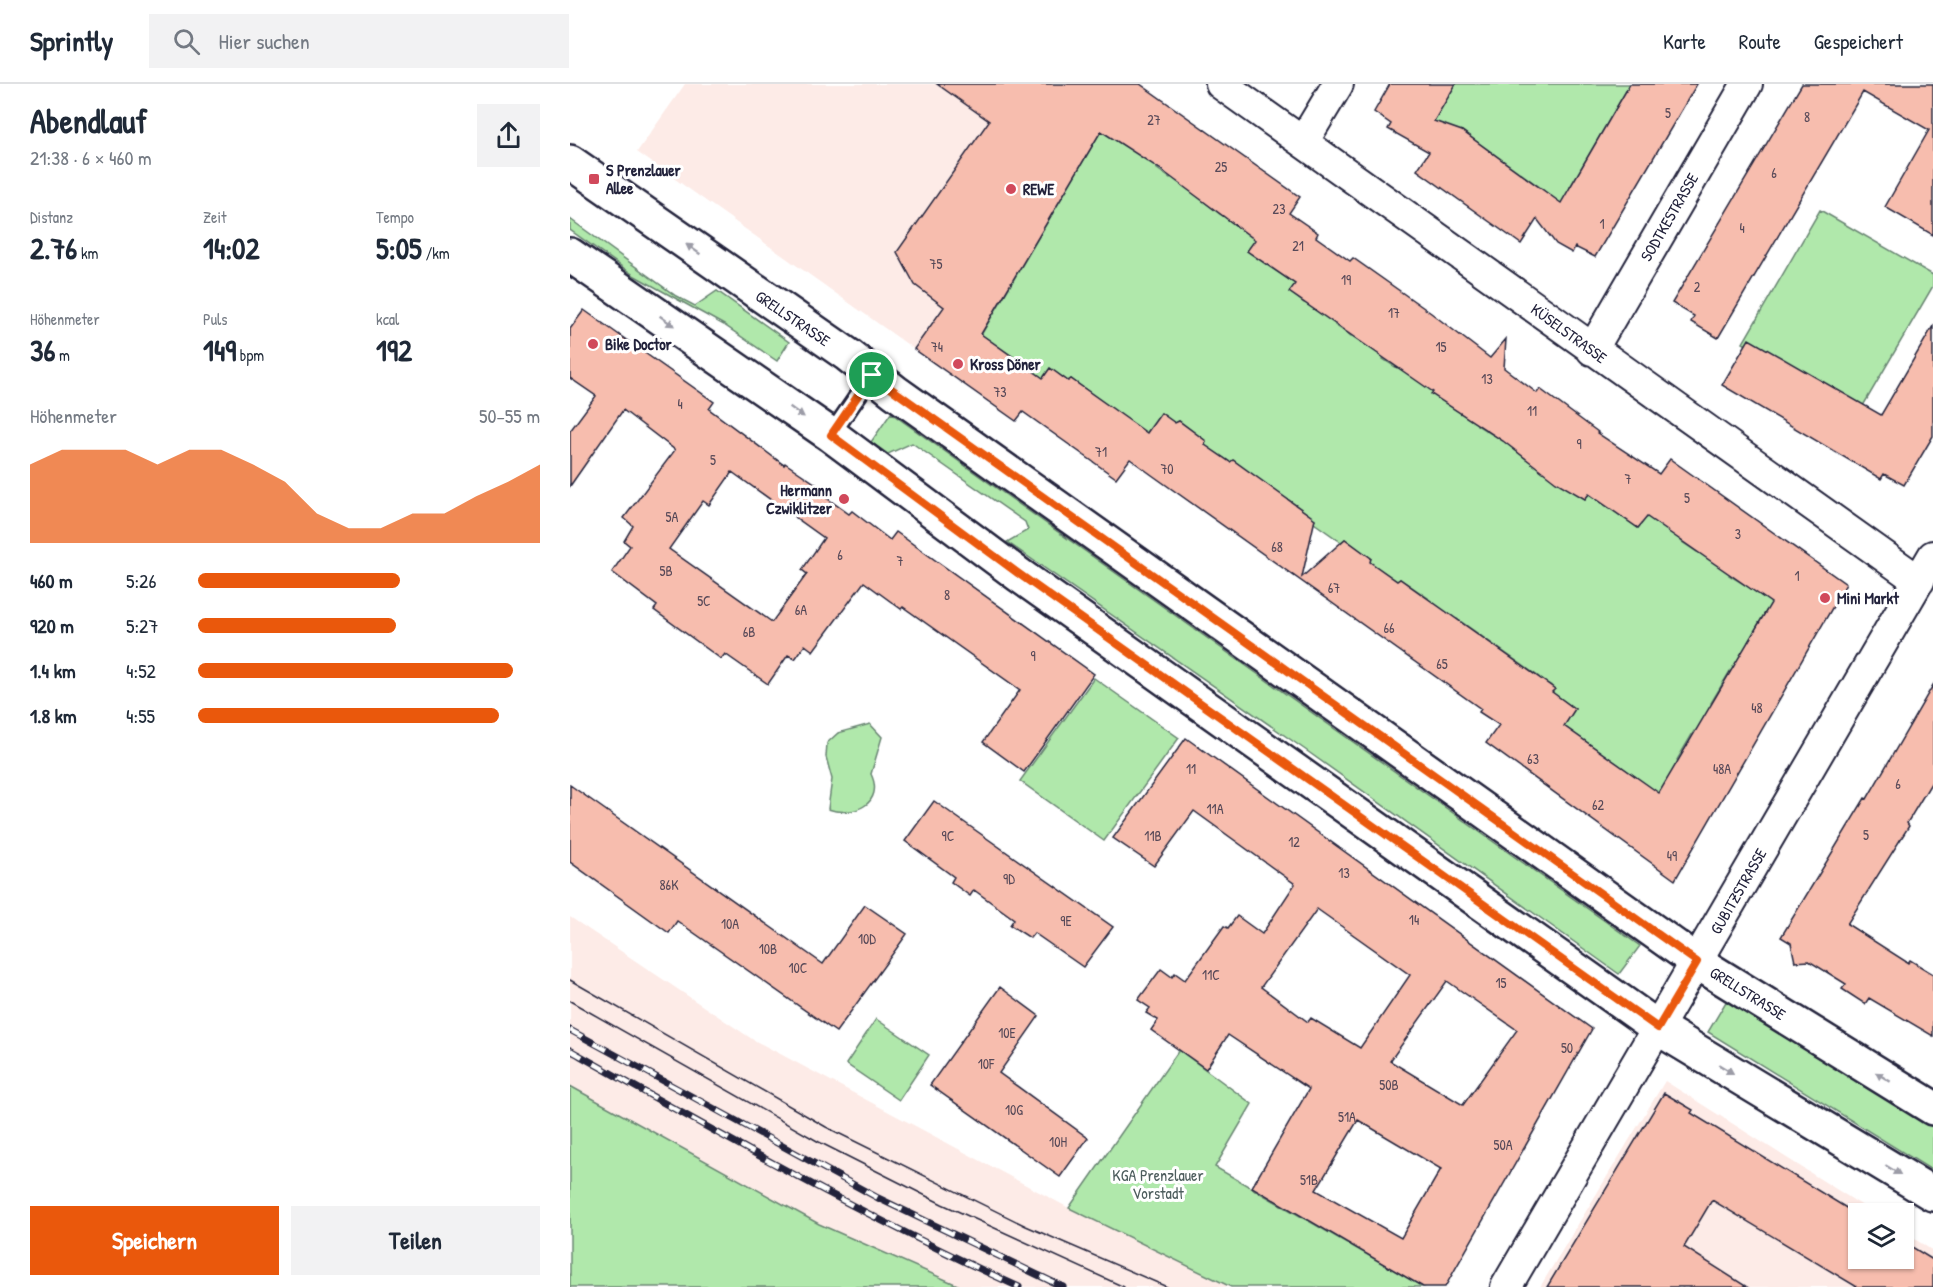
<!DOCTYPE html>
<html lang="de">
<meta charset="utf-8">
<style>
:root{--surface:#fff;--page:#f2f2f3;--text:#1f2937;--muted:#747a83;--line:#e0e1e3;--accent:#ea580c}
body{margin:0;font-family:"Patrick Hand",sans-serif;background:var(--page);color:var(--text);height:100vh;display:flex;flex-direction:column;font-size:22px;white-space:nowrap}
*{box-sizing:border-box;margin:0}
p{font-size:20px;color:var(--muted)}
.icon{flex:none;width:33px;height:33px;fill:none;stroke:currentColor;stroke-width:2;stroke-linecap:round;stroke-linejoin:round}
.map{position:relative;flex:1;overflow:hidden}
.details{display:flex;flex-direction:column;background:var(--surface);width:570px}
.details>*{flex:none}
.tools{position:absolute;left:1278px;top:1119px;display:grid;gap:12px}
.tools a{display:grid;place-items:center;width:66px;height:66px;border-radius:0px;background:var(--surface);box-shadow:0 2px 4px #0004;font-size:30px}
.pin{position:absolute;display:grid;place-items:center;width:51px;height:51px;color:#fff;margin:-26px;border:3px solid #fff;border-radius:50%;box-shadow:0 2px 6px #0007}
.round{display:grid;place-items:center;flex:none;width:63px;height:63px;border-radius:0px;background:var(--page)}
.head{display:flex;align-items:center;justify-content:space-between;height:102px;padding:0 30px}
h1{font-size:33px;font-weight:700;line-height:45px}
.stats{display:grid;grid-template-columns:repeat(3,1fr);gap:9px;height:102px;padding:6px 30px}
.stats div{display:grid;align-content:center}
.stats b{font-size:30px;font-weight:700}
.stats small{font-size:16px;font-weight:400}
.stats p{font-size:16px}
.chart{height:168px;padding:12px 30px}
.chart p{display:flex;justify-content:space-between}
.chart svg{width:100%;height:108px;margin-top:6px;fill:var(--accent);opacity:.7}
.primary-button{display:flex;gap:12px;margin-top:auto;padding:12px 30px}
.primary-button a{flex:1;height:69px;border-radius:0px;background:var(--accent);color:#fff;font-size:24px;font-weight:700;line-height:69px;text-align:center}
.primary-button a+a{background:var(--page);color:var(--text)}
ul{padding:0 30px;list-style:none;font-size:20px}
li{display:grid;grid-template-columns:96px 72px 1fr;align-items:center;height:45px}
li i{height:15px;border-radius:8px;background:var(--accent)}
header{display:flex;align-items:center;gap:36px;box-sizing:border-box;height:84px;padding:0 30px;background:var(--surface);border-bottom:2px solid var(--line)}
header strong{font-size:28px}
nav{display:flex;gap:33px;margin-inline-start:auto;font-size:21px}
.search{width:420px;height:54px;background:var(--page);display:flex;align-items:center;gap:15px;box-sizing:border-box;padding:0 21px;border-radius:0px;color:var(--muted);font-size:22px}
main{display:flex;flex:1;min-height:0}
.map>svg:first-child{display:block}
.built{fill:#fdebe7}
.green{fill:#b0e8ab;stroke:#698573;stroke-width:1.5}
.building{fill:#f7bdae;stroke:#22223b;stroke-width:1.5;fill-rule:evenodd}
.lines{fill:none;stroke-linecap:round;stroke-linejoin:round}
.service-casing{stroke:#22223b;stroke-width:20}
.minor-casing{stroke:#22223b;stroke-width:34}
.tertiary-casing{stroke:#22223b;stroke-width:38}
.service{stroke:#fff;stroke-width:15}
.minor{stroke:#fff;stroke-width:30}
.tertiary{stroke:#fff;stroke-width:33}
.tram{stroke:#22223b;stroke-width:1.5}
.rail-casing{stroke:#22223b;stroke-width:7}
.rail{stroke:#fff;stroke-width:4.5;stroke-dasharray:14;stroke-linecap:butt}
.oneway{fill:#9c9ca7}
.route-casing{stroke:#fff;stroke-width:12}
.route{stroke:#ea580c;stroke-width:8}
.poi-dot{fill:#d1495b;stroke:#fff;stroke-width:2}
.labels{text-anchor:middle;stroke-width:6;stroke-linejoin:round;paint-order:stroke}
.number-label{font-size:14px;fill:#574958}
.poi-label{font-size:16px;font-weight:bold;fill:#22223b;stroke:#fff;text-anchor:start}
.street-label{font-size:16px;fill:#22223b;stroke:#fff}
.park-label{font-size:16px;fill:#4d5d5d;stroke:#fff}
</style>
<header>
<strong>Sprintly</strong>
<div class="search"><svg class="icon" aria-label="search" viewBox="0 0 24 24"><circle cx="10" cy="10" r="6"/><path d="M15 15l6 6"/></svg>Hier suchen</div>
<nav><a>Karte</a><a>Route</a><a>Gespeichert</a></nav>
</header>
<main>
<section class="details">
<div class="head"><div><h1>Abendlauf</h1><p>21:38 · 6 × 460 m</p></div><a class="round"><svg class="icon" aria-label="share" viewBox="0 0 24 24"><path d="M12 15V3M7 8l5-5 5 5M5 13v7h14v-7"/></svg></a></div>
<div class="stats">
<div><p>Distanz</p><b>2.76<small> km</small></b></div>
<div><p>Zeit</p><b>14:02</b></div>
<div><p>Tempo</p><b>5:05<small> /km</small></b></div>
</div>
<div class="stats">
<div><p>Höhenmeter</p><b>36<small> m</small></b></div>
<div><p>Puls</p><b>149<small> bpm</small></b></div>
<div><p>kcal</p><b>192</b></div>
</div>
<div class="chart"><p><span>Höhenmeter</span>50–55 m</p>
<svg viewBox="0 0 160 44" preserveAspectRatio="none"><path d="M0 44V12L10 6L20 6L30 6L40 12L50 6L60 6L70 12L80 19L90 32L100 38L110 38L120 32L130 32L140 25L150 19L160 12V44z"/></svg>
</div>
<ul>
<li><b>460 m</b>5:26<i style="width:59%"></i></li>
<li><b>920 m</b>5:27<i style="width:58%"></i></li>
<li><b>1.4 km</b>4:52<i style="width:92%"></i></li>
<li><b>1.8 km</b>4:55<i style="width:88%"></i></li>
</ul>
<div class="primary-button"><a>Speichern</a><a>Teilen</a></div>
</section>
<div class="map">
<svg width="1363" height="1203" viewBox="0 0 1363 1203">
<rect width="100%" height="100%" fill="#fff"/>
<filter id="ink" filterUnits="userSpaceOnUse"><feTurbulence type="fractalNoise" baseFrequency=".0167" numOctaves="2"/><feDisplacementMap in="SourceGraphic" scale="12" xChannelSelector="R" yChannelSelector="G"/><feConvolveMatrix kernelMatrix="1 2 1 2 8 2 1 2 1" color-interpolation-filters="sRGB"/></filter>
<g filter="url(#ink)">
<path class="built" d="M115,0H570L575,3L396,302L67,68Z
M0,833L182,955L499,1124L661,1203H290L0,1046Z
M1095,997L1304,1129L1288,1130V1174H1334V1148L1363,1167V1203H970Z"/>
<path class="green" d="M886,0H1060L1000,103L995,130L971,104L892,47L880,46L855,32Z
M531,47L591,78L586,84L600,94L605,88L640,113L636,119L650,130L691,149L677,167L725,200L720,208L734,219L741,211L771,232L765,241L781,252L786,244L818,267L813,275L827,284L833,277L867,301L862,309L912,333L907,341L923,351L928,344L960,366L954,373L1015,415L1019,410L1068,444L1082,426L1112,458L1127,468L1132,463L1164,485L1159,491L1175,501L1178,496L1207,516L1198,528L1196,527L1178,558L1181,560L1164,588L1160,587L1141,619L1145,621L1128,648L1124,647L1107,676L1110,679L1093,708L1085,711L1066,693L994,642L1005,625L982,608L985,604L977,599L974,602L969,593L887,535L884,537L856,518L858,514L830,495L827,497L800,478L801,474L775,455L771,458L744,439L745,435L719,416L715,417L664,377L660,378L635,361L636,357L609,337L605,339L591,329L575,351L501,295L498,297L480,284L473,294L411,251Z
M1250,126L1363,191V202L1290,327L1173,259Z
M0,135L106,212L125,222L147,207L219,258L207,277L154,241L65,192L0,146Z
M321,329L1070,862L1049,890L737,667L437,458L458,446L455,438L342,359L318,370L301,358Z
M524,594L609,654L534,757L450,697Z
M300,640L312,653L301,690C315,719 284,734 258,725L262,695L256,673L257,659L268,649Z
M1157,916L1363,1042V1087L1138,948Z
M306,935L359,971L329,1016L276,980Z
M609,966L682,1020L645,1083L853,1203H661L499,1124Z
M0,1002L249,1140L392,1203H0Z"/>
<path class="building" d="M367,0H570L730,113L719,129L748,149L746,153L780,177L783,174L861,229L920,274L936,255L934,284L967,309L970,305L1028,348L1027,349L1089,390L1100,375L1276,500L1105,796L916,659L929,641L909,628L911,625L582,391L560,375L546,394L453,328L446,337L344,265L374,223L345,201L327,168L419,37ZM531,47L590,85L685,156L677,167L725,200L719,208L863,308L861,310L933,357L986,398L1015,415L1019,410L1068,444L1077,433L1201,519L1089,709L994,642L1005,625L982,608L985,605L830,495L827,497L800,478L801,474L775,455L732,493L745,435L663,376L660,378L635,361L636,357L609,337L605,339L591,329L577,349L501,295L498,297L480,284L473,294L411,250Z
M820,0H886L864,37L892,47L991,119L1060,0H1127L1025,173L1005,163L1002,169L986,160L967,135L951,160L847,86L859,68L818,45L821,40L804,28Z
M1232,0H1363V151L1315,123L1359,46L1293,8L1148,254L1121,238L1124,232L1102,219Z
M14,226L144,318L139,325L214,381L215,379L246,400L243,404L279,430L282,427L320,456L326,448L524,590L454,688L413,658L450,606L333,523L331,525L294,498L243,567L235,561L225,575L218,571L198,600L155,570L151,575L84,526L87,522L42,488L60,462L54,457L63,442L54,434L105,366L53,326L0,402V347L26,312L0,294V245ZM162,388L254,454L232,486L237,490L202,538L99,465L133,417L139,421Z
M1363,242V352L1334,401L1314,390L1311,395L1152,301L1179,255L1311,331Z
M1363,601V696L1337,739L1339,742L1277,840L1338,879L1340,876L1363,890V952L1299,914L1295,920L1272,905L1276,900L1239,877L1225,878L1221,859L1211,853L1295,714L1297,715Z
M616,654L1022,945L875,1203H853L682,1103L739,1005L658,951L636,985L581,946L588,936L576,929L580,924L568,916L591,885L602,893L605,889L615,896L654,842L658,844L667,832L692,850L725,800L624,727L584,782L543,754ZM747,825L840,891L790,964L741,934L738,938L691,903ZM877,897L947,946L893,1021L820,977ZM788,1036L871,1085L831,1154L746,1106Z
M0,701L253,880L295,821L337,850L266,948L107,837L99,849L0,778Z
M364,717L543,843L513,883L464,849L460,854L440,841L444,835L404,806L400,812L381,798L384,793L335,757Z
M430,903L469,932L429,989L518,1054L490,1093L360,1001Z
M1094,1009L1123,1026L1121,1029L1288,1131V1174H1334V1158L1363,1176V1203H1287L1142,1116L1114,1163L1177,1203H977Z"/>
<g class="lines">
<defs>
<path id="service" d="M261,351L302,291"/>
<path id="minor" d="M651,0L1349,497
M733,58L768,0
M1022,266L1177,0
M936,1203L1363,472"/>
<path id="tertiary" d="M0,78L278,271L325,308L1127,878L1363,1024
M0,171L261,351L449,491L1088,944L1363,1110"/>
</defs>
<use href="#service" class="service-casing"/>
<use href="#minor" class="minor-casing"/>
<use href="#tertiary" class="tertiary-casing"/>
<use href="#service" class="service"/>
<use href="#minor" class="minor"/>
<use href="#tertiary" class="tertiary"/>
<path class="tram" d="M0,896L256,1043L456,1142L597,1203
M0,917L249,1058L372,1120L554,1203"/>
<defs>
<path id="rail" d="M0,946L308,1114L493,1203
M0,966C147,1049 295,1133 449,1203"/>
</defs>
<use href="#rail" class="rail-casing"/>
<use href="#rail" class="rail"/>
</g>
<defs><path id="oneway-solid" d="M-6-.8H1V-3.2L6.5 0L1 3.2V.8H-6Z" transform="scale(1.5)"/></defs>
<g class="oneway">
<use href="#oneway-solid" transform="translate(123 165) rotate(-145)"/>
<use href="#oneway-solid" transform="translate(97 237) rotate(35)"/>
<use href="#oneway-solid" transform="translate(227 328) rotate(35)"/>
<use href="#oneway-solid" transform="translate(1156 985) rotate(31)"/>
<use href="#oneway-solid" transform="translate(1313 993) rotate(-148)"/>
<use href="#oneway-solid" transform="translate(1323 1086) rotate(31)"/>
</g>
</g>
<g class="lines" filter="url(#ink)">
<defs>
<path id="route" d="M302,291L1127,878L1088,944L449,490L261,351Z"/>
</defs>
<use href="#route" class="route-casing"/>
<use href="#route" class="route"/>
</g>
<g class="poi-dot">
<rect x="18" y="89" width="12" height="12" rx="3"/>
<circle cx="441" cy="105" r="6"/>
<circle cx="23" cy="260" r="6"/>
<circle cx="388" cy="280" r="6"/>
<circle cx="274" cy="415" r="6"/>
<circle cx="1255" cy="514" r="6"/>
</g>
<g class="labels">
<g class="number-label">
<text x="1098" y="34">5</text>
<text x="1237" y="38">8</text>
<text x="584" y="41">27</text>
<text x="651" y="88">25</text>
<text x="1204" y="94">6</text>
<text x="709" y="130">23</text>
<text x="1032" y="145">1</text>
<text x="1172" y="149">4</text>
<text x="728" y="167">21</text>
<text x="366" y="185">75</text>
<text x="776" y="201">19</text>
<text x="1127" y="208">2</text>
<text x="824" y="234">17</text>
<text x="367" y="268">74</text>
<text x="871" y="268">15</text>
<text x="917" y="300">13</text>
<text x="430" y="313">73</text>
<text x="110" y="325">4</text>
<text x="962" y="332">11</text>
<text x="1009" y="365">9</text>
<text x="531" y="373">71</text>
<text x="143" y="381">5</text>
<text x="597" y="390">70</text>
<text x="1058" y="400">7</text>
<text x="1117" y="419">5</text>
<text x="102" y="438">5A</text>
<text x="1168" y="455">3</text>
<text x="707" y="468">68</text>
<text x="270" y="476">6</text>
<text x="330" y="482">7</text>
<text x="96" y="492">5B</text>
<text x="1227" y="497">1</text>
<text x="764" y="509">67</text>
<text x="377" y="516">8</text>
<text x="134" y="522">5C</text>
<text x="231" y="531">6A</text>
<text x="819" y="549">66</text>
<text x="179" y="553">6B</text>
<text x="463" y="577">9</text>
<text x="872" y="585">65</text>
<text x="1187" y="629">48</text>
<text x="963" y="680">63</text>
<text x="621" y="690">11</text>
<text x="1152" y="690">48A</text>
<text x="1328" y="705">6</text>
<text x="1028" y="726">62</text>
<text x="645" y="730">11A</text>
<text x="1296" y="756">5</text>
<text x="378" y="757">9C</text>
<text x="583" y="757">11B</text>
<text x="724" y="763">12</text>
<text x="1102" y="777">49</text>
<text x="774" y="794">13</text>
<text x="439" y="800">9D</text>
<text x="99" y="806">86K</text>
<text x="844" y="841">14</text>
<text x="496" y="842">9E</text>
<text x="160" y="845">10A</text>
<text x="297" y="860">10D</text>
<text x="198" y="870">10B</text>
<text x="228" y="889">10C</text>
<text x="641" y="896">11C</text>
<text x="931" y="904">15</text>
<text x="437" y="954">10E</text>
<text x="997" y="969">50</text>
<text x="416" y="985">10F</text>
<text x="819" y="1006">50B</text>
<text x="444" y="1031">10G</text>
<text x="777" y="1038">51A</text>
<text x="488" y="1063">10H</text>
<text x="933" y="1066">50A</text>
<text x="739" y="1101">51B</text>
</g>
<g class="poi-label">
<text x="36" y="92">S Prenzlauer<tspan x="36" dy="18">Allee</tspan></text>
<text x="453" y="111">REWE</text>
<text x="35" y="266">Bike Doctor</text>
<text x="400" y="286">Kross Döner</text>
<text x="262" y="412" text-anchor="end">Hermann<tspan x="262" dy="18">Czwiklitzer</tspan></text>
<text x="1267" y="520">Mini Markt</text>
</g>
<g class="street-label">
<text transform="translate(1099 133) rotate(-60)" y="6">SODTKESTRASSE</text>
<text transform="translate(223 234) rotate(34)" y="6">GRELLSTRASSE</text>
<text transform="translate(999 249) rotate(36)" y="6">KÜSELSTRASSE</text>
<text transform="translate(1168 807) rotate(-60)" y="6">GUBITZSTRASSE</text>
<text transform="translate(1178 909) rotate(32)" y="6">GRELLSTRASSE</text>
</g>
<g class="park-label">
<text x="588" y="1097">KGA Prenzlauer<tspan x="588" dy="18">Vorstadt</tspan></text>
</g>
</g>
</svg>
<div class="tools">
<a><svg class="icon" aria-label="layers" viewBox="0 0 24 24"><path d="M12 4l9 5-9 5-9-5zM3 14l9 5 9-5"/></svg></a>
</div>
<div class="pin" style="left:302px;top:291px;background:#1e9e55"><svg class="icon" aria-label="arrive" viewBox="0 0 24 24"><path d="M6 21V4h12l-3 4 3 4H6"/></svg></div>
</div>
</main>
